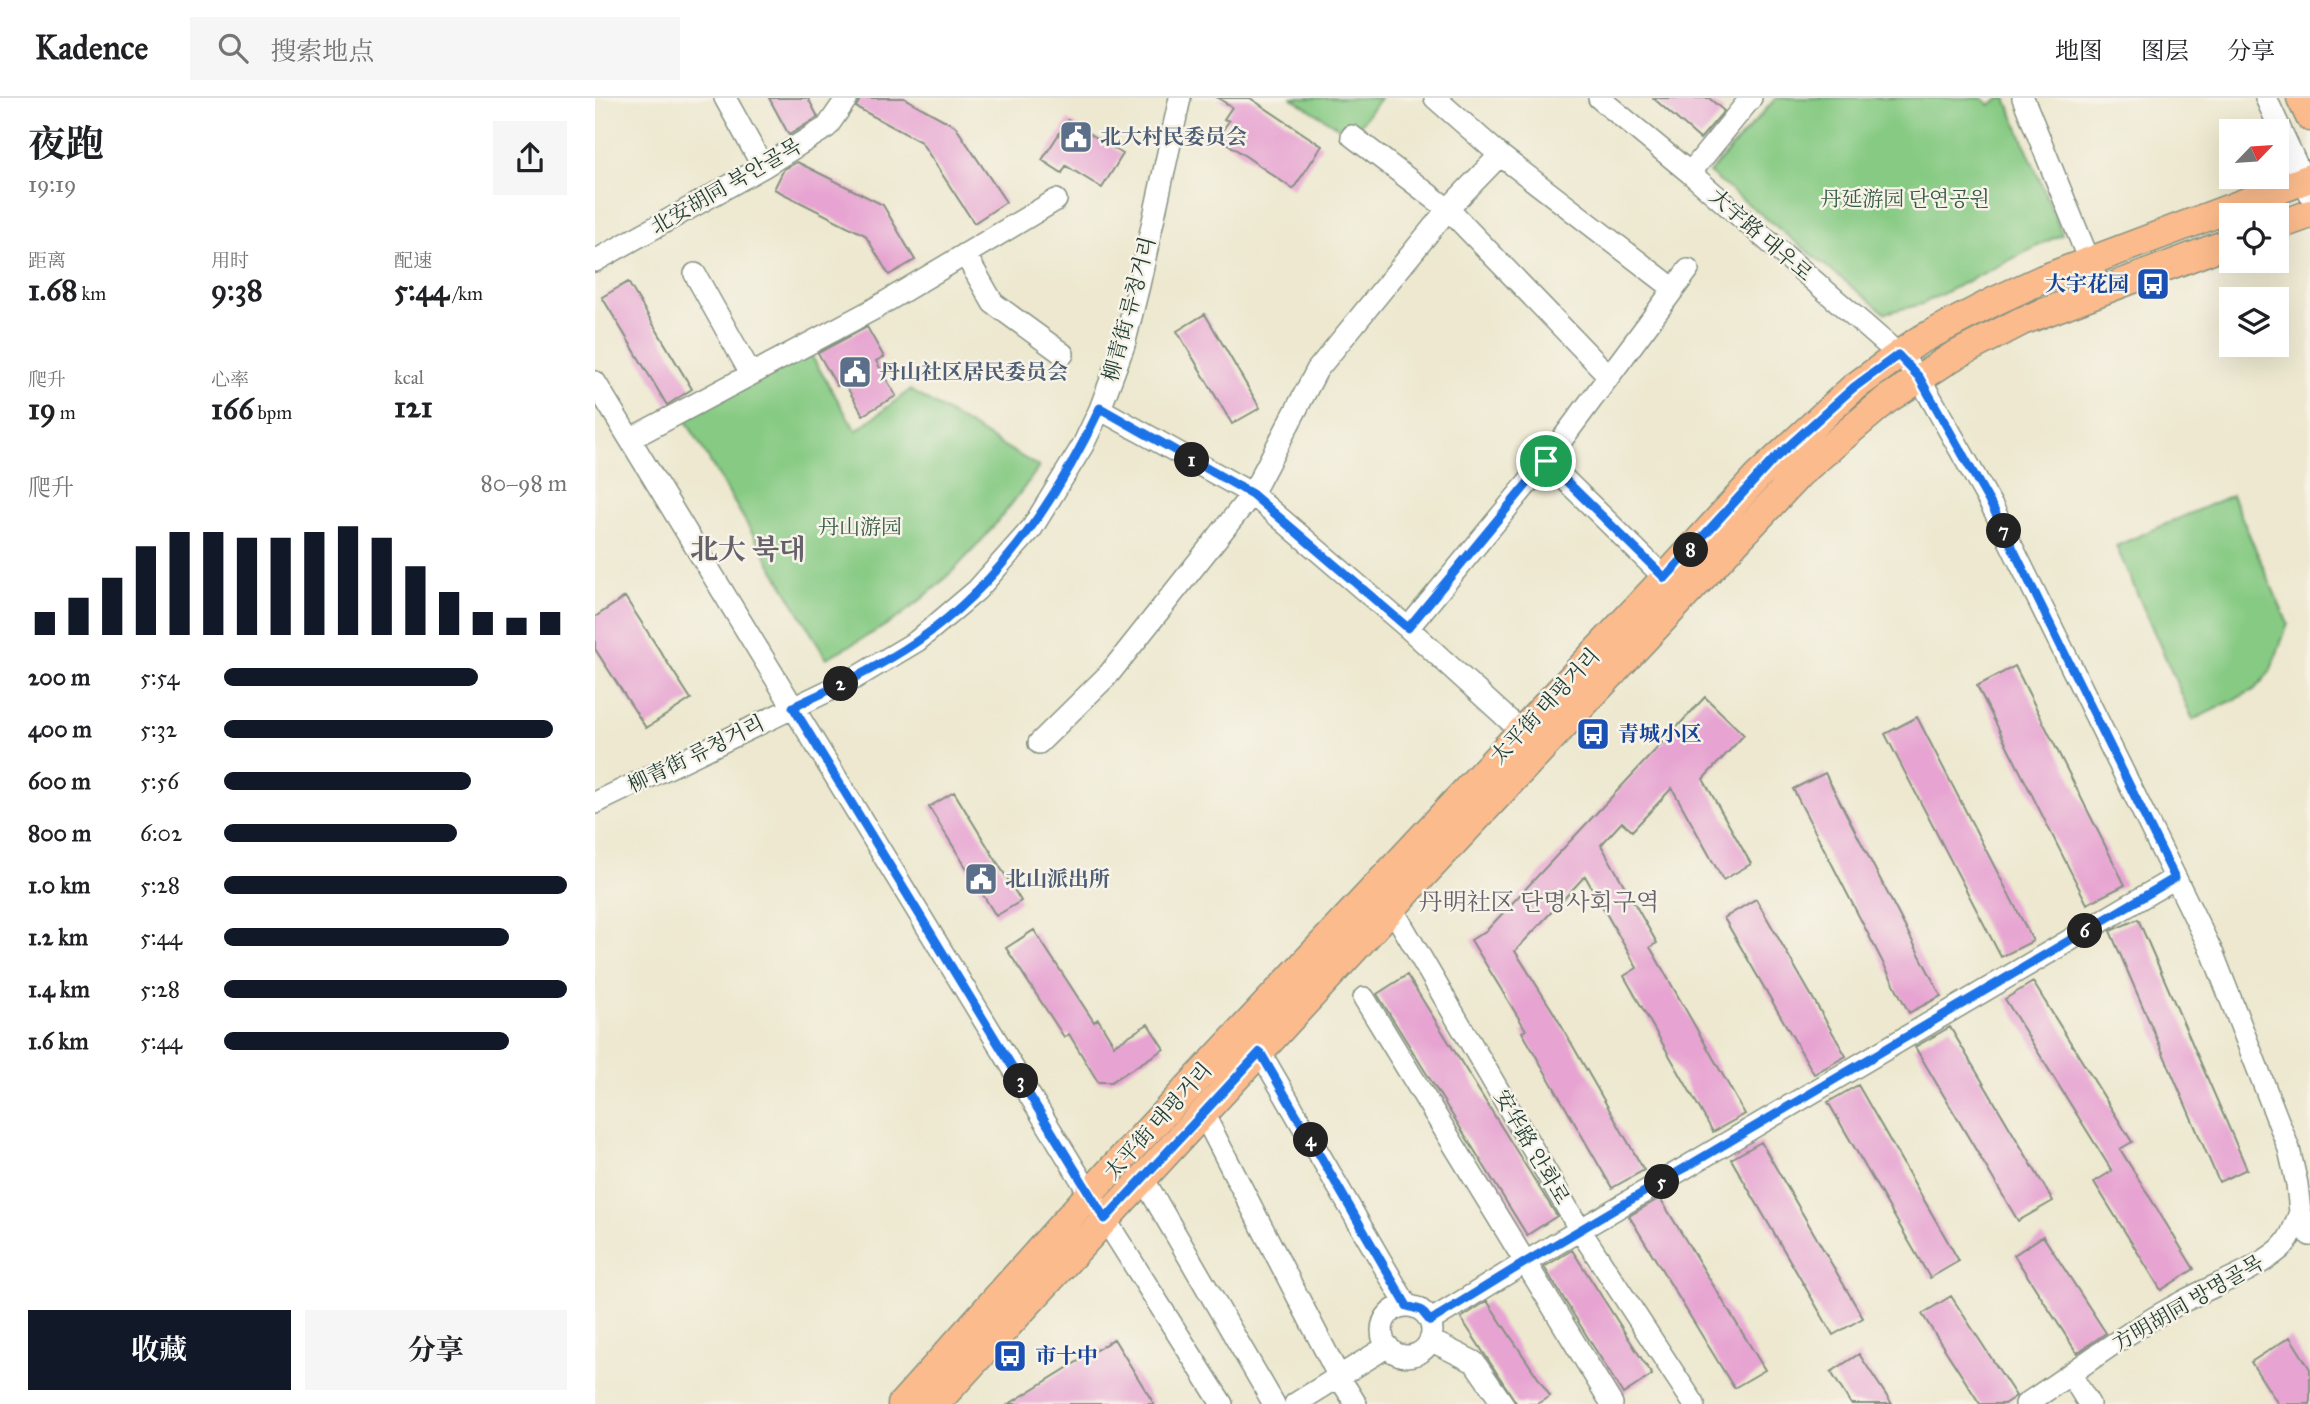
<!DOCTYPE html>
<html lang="zh">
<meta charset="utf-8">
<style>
:root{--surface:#fff;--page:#f6f6f6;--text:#202124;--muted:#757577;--line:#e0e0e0;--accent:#111827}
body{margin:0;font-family:"IM FELL Great Primer","Noto Serif SC","Noto Serif KR",serif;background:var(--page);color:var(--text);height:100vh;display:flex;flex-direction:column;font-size:26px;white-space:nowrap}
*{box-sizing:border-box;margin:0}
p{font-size:23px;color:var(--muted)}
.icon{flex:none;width:38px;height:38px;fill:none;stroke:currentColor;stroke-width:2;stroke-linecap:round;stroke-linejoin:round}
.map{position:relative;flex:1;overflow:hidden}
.panel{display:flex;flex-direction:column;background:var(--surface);width:595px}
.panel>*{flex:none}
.needle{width:46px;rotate:65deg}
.fabs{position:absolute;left:1624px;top:21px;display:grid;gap:14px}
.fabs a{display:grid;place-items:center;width:70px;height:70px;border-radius:0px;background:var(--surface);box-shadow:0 7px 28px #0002;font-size:35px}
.pin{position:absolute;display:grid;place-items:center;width:60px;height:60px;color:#fff;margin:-30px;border:4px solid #fff;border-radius:50%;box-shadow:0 2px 7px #0007}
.km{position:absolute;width:35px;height:35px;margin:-18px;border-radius:50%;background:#222;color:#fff;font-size:19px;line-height:35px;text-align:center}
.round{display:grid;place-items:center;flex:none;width:74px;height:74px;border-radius:0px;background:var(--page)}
.headline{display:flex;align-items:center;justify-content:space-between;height:119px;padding:0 28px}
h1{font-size:38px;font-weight:700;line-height:52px}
.stats{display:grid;grid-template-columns:repeat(3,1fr);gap:10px;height:119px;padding:7px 28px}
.stats div{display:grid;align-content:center}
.stats b{font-size:30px;font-weight:700}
.stats small{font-size:19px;font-weight:400}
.stats p{font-size:19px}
.chart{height:196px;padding:14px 28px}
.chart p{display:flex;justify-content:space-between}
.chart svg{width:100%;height:126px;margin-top:7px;stroke:var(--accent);stroke-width:6}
.button{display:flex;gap:14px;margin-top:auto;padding:14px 28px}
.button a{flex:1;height:80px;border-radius:0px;background:var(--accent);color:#fff;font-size:28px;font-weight:700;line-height:80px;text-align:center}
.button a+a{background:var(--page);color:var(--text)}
ul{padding:0 28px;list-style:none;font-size:23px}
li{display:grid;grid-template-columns:112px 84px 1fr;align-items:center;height:52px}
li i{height:18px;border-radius:9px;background:var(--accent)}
header{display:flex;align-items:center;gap:42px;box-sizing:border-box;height:98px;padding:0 35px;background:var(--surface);border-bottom:2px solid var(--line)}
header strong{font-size:33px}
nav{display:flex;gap:38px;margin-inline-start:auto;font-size:24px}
.search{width:490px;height:63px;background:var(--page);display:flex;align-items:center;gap:18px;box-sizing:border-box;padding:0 24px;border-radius:0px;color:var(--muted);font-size:26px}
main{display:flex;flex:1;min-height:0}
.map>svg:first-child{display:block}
.green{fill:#86ca83;stroke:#52845c;stroke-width:2}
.building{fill:#e7a4d2}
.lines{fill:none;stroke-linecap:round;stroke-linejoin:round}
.minor-casing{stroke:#869282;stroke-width:24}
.major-casing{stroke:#869282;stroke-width:31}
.minor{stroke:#fff;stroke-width:21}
.major{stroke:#fbbb8c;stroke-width:28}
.route-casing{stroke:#fff;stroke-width:14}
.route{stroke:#1a73e8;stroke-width:9}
.labels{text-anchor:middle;stroke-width:5;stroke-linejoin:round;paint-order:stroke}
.service-label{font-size:21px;font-weight:bold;fill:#4e5e75;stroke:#f7f3e8;text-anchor:start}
.street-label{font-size:21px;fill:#1f3d34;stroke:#f7f3e8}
.park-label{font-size:21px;fill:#345944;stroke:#f7f3e8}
.transit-label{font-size:21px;font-weight:bold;fill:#164399;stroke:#f7f3e8;text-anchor:start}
.quarter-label{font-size:24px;fill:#65616b;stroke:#f7f3e8}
.district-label{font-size:28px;font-weight:bold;fill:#65616b;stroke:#f7f3e8}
</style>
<header>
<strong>Kadence</strong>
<div class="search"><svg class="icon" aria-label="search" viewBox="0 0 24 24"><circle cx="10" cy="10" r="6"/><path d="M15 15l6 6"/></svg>搜索地点</div>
<nav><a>地图</a><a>图层</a><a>分享</a></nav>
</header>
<main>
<section class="panel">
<div class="headline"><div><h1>夜跑</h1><p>19:19</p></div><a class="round"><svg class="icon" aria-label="share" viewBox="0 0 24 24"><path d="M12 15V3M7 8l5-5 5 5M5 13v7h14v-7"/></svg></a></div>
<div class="stats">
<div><p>距离</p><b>1.68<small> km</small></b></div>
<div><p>用时</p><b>9:38</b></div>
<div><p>配速</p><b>5:44<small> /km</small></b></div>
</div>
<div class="stats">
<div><p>爬升</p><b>19<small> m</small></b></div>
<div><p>心率</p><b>166<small> bpm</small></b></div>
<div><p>kcal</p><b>121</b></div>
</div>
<div class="chart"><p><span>爬升</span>80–98 m</p>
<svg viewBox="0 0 160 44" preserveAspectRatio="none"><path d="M5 44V36M15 44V31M25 44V24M35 44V13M45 44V8M55 44V8M65 44V10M75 44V10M85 44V8M95 44V6M105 44V10M115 44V20M125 44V29M135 44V36M145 44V38M155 44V36"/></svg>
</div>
<ul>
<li><b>200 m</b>5:54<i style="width:74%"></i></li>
<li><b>400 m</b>5:32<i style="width:96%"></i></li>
<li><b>600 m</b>5:56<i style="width:72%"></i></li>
<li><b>800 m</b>6:02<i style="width:68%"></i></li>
<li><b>1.0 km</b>5:28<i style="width:100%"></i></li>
<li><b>1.2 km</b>5:44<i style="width:83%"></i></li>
<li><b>1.4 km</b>5:28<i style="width:100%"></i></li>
<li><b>1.6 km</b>5:44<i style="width:83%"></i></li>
</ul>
<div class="button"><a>收藏</a><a>分享</a></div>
</section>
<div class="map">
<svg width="1715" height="1306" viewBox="0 0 1715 1306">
<rect width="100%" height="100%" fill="#f7f3e8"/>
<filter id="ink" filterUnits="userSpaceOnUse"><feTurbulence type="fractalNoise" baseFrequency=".0143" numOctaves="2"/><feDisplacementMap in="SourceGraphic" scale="14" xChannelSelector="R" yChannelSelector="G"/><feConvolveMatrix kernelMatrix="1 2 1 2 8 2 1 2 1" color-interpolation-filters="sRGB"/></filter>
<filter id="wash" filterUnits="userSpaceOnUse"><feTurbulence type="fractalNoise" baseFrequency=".00686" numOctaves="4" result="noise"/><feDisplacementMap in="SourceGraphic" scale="28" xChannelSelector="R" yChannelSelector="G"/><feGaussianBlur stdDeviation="1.57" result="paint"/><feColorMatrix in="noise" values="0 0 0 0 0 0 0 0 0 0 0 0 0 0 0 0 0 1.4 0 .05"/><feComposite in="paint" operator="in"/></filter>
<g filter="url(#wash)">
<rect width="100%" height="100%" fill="#ede8cf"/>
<path class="green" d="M697,0H785L757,38Z
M1181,0H1387L1395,7L1407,0H1411L1467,136L1327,206L1290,215L1114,75Z
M213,252L261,333L315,292L444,369C405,424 361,477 305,518C282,534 256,547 231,560L90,321Z
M1637,397L1693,526L1675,574L1659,592L1598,622L1521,448Z"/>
<g id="blocks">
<path class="building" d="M174,0H213L223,19L194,37Z
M266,0H309L360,28L411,104L379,125L326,44L261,9Z
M623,0H655L727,48L698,91L623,39L634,23L629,21L637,9Z
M1058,0H1114L1129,13L1105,41Z
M473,22L528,56L507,90L471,68L467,75L447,62Z
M202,64L288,107L320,162L294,177L270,137L179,91L189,71Z
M33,184L97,291L72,307L7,199Z
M610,216L665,310L637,326L582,233Z
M272,229L289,259L281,263L301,298L268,317L249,284L242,288L223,255Z
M30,499L96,601L51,630L0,551V519Z
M1420,568L1530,787L1492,806L1382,588Z
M1110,599L1149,637L1108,681L1156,766L1128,782L1077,690L1037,733L1027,724L1006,747L1062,845L1055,849L1150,1016L1118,1034L1029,878L1042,870L990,778L920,853L959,915L1049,1072L1017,1090L927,934L931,932L876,842L892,832Z
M1322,619L1438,843L1406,859L1290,636Z
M1230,675L1346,898L1314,915L1198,691Z
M359,694L426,803L401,818L334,709Z
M1161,801L1251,958L1219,976L1129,820Z
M1543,821L1652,1071L1624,1084L1515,833Z
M439,832L499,924L503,921L519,947L553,926L569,951L516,984H503L474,936L469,939L411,850Z
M812,877L962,1118L932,1137L782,896Z
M1438,884L1537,1044L1525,1051L1599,1171L1566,1192L1499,1084L1517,1073L1410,901Z
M1355,929L1458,1103L1423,1123L1320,949Z
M1263,987L1364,1163L1335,1180L1233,1004Z
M1166,1044L1268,1220L1238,1237L1136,1061Z
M1065,1100L1170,1272L1139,1290L1034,1118Z
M1448,1138L1511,1235L1482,1255L1419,1157Z
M977,1152L1057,1277L1028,1296L949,1169Z
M1356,1198L1421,1298L1409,1306H1385L1327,1216Z
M892,1203L955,1298L942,1306H922L866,1220Z
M1695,1239L1715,1271V1306H1683L1656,1264Z
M519,1241L559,1306H414Z
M1264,1256L1297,1306H1256L1236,1274Z"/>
</g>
</g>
<g filter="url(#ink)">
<use href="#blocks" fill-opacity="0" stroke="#869282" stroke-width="2"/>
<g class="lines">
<defs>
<path id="minor" d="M130,0L168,69
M840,0L905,57L1079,191
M1004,0L1095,75L1303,256L1324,279L1399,412L1618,856L1694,1051L1702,1086L1705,1114L1715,1137
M1428,0L1506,192
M1671,0L1715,96
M757,38L853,111L1014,278
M1095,75L1156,0
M370,156L398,205L468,256
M0,163L168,69L232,29L252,0
M100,176L156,276
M0,284L510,1121L627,1306
M505,311L657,396L813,530L926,633
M35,341L277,212L461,102
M951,363L1070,480
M813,530L951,363L1093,172
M444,645L514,576L657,396L722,272L853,111L905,57
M0,705L260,580L322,543L382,492L437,430L488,347L505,311L529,247L544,187L585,0
M791,800L985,1132L1099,1306
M769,900L1017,1306
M665,954L812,1208
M608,1015L744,1279L761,1306
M548,1080L679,1306
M787 1233a25 25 0 1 1 50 0a25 25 0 1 1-50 0Z
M835,1223L929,1165L1580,780
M835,1242L879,1264L908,1306
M1476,1277L1494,1306
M700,1306L793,1248
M1431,1306C1483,1272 1532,1233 1587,1204C1620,1186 1656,1175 1685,1151C1696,1141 1700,1127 1705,1114"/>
<path id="major" d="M1706,0L1715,19
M1682,128L1715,116
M307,1306L518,1070L1070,480L1163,378L1258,290L1323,243L1400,203L1448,181L1715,80
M340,1306L797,810L1205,375L1291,302L1357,259L1427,223L1636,144"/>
</defs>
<use href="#minor" class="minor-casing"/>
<use href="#major" class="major-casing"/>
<use href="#minor" class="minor"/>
<use href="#major" class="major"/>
</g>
</g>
<g class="lines" filter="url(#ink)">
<defs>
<path id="route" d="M1303,257L1324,279L1399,412L1580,780L929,1165L835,1223L826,1212L812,1208L665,954L510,1121L198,609C240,589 283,570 321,544C404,487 463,400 505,310L657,396L813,530L951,363L1070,480L1178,362L1258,290Z"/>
</defs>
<use href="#route" class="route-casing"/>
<use href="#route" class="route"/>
</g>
<defs>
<symbol id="civic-square" viewBox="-11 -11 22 22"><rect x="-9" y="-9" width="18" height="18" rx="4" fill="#5c6f8a" stroke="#f7f3e8"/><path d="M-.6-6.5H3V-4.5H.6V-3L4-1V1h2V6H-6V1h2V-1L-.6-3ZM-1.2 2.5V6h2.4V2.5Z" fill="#fff"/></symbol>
<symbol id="bus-square" viewBox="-11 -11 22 22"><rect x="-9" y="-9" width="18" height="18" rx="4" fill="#1a4fb4" stroke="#f7f3e8"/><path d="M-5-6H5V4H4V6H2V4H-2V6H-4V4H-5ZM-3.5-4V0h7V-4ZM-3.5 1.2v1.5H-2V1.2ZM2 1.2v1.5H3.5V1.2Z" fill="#fff"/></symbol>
</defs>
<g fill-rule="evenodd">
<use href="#civic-square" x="462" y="20" width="38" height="38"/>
<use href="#bus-square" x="1539" y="167" width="38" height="38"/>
<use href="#civic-square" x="241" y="255" width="38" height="38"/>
<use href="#bus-square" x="979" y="617" width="38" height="38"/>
<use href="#civic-square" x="367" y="762" width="38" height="38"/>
<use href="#bus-square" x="396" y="1239" width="38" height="38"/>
</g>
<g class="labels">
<g class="service-label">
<text x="505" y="46">北大村民委员会</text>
<text x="284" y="281">丹山社区居民委员会</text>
<text x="410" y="788">北山派出所</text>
</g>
<g class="street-label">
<text transform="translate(131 88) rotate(-30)" y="7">北安胡同 북안골목</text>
<text transform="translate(1166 137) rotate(41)" y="7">大宇路 대우로</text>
<text transform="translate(534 211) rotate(-75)" y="7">柳青街 류청거리</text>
<text transform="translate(950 608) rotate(-47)" y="7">太平街 태평거리</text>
<text transform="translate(101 656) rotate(-26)" y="7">柳青街 류청거리</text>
<text transform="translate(563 1023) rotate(-48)" y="7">太平街 태평거리</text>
<text transform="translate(937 1049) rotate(60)" y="7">安华路 안화로</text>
<text transform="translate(1593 1205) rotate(-30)" y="7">方明胡同 방명골목</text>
</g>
<g class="park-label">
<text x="1310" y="108">丹延游园 단연공원</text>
<text x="265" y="436">丹山游园</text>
</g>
<g class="transit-label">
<text x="1534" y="193" text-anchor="end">大宇花园</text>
<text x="1023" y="643">青城小区</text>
<text x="440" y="1265">市十中</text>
</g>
<g class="quarter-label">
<text x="944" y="812">丹明社区 단명사회구역</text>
</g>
<g class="district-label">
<text x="153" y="461">北大 북대</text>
</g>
</g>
</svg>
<div class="fabs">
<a><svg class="needle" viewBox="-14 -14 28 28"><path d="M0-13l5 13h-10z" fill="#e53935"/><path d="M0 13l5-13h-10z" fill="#757577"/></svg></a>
<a><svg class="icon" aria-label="locate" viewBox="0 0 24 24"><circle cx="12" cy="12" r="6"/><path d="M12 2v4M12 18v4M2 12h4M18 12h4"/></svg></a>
<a><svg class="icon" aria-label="layers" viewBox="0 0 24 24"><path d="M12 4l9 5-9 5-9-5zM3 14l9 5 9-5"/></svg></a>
</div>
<div class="pin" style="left:951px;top:363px;background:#1e9e55"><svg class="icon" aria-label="arrive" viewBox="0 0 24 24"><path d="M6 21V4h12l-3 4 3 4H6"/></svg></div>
<b class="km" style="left:597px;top:362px">1</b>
<b class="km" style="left:246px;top:586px">2</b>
<b class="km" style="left:426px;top:983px">3</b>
<b class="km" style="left:716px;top:1042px">4</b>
<b class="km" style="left:1067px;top:1084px">5</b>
<b class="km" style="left:1490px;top:833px">6</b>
<b class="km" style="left:1409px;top:433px">7</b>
<b class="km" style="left:1096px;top:452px">8</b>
</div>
</main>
